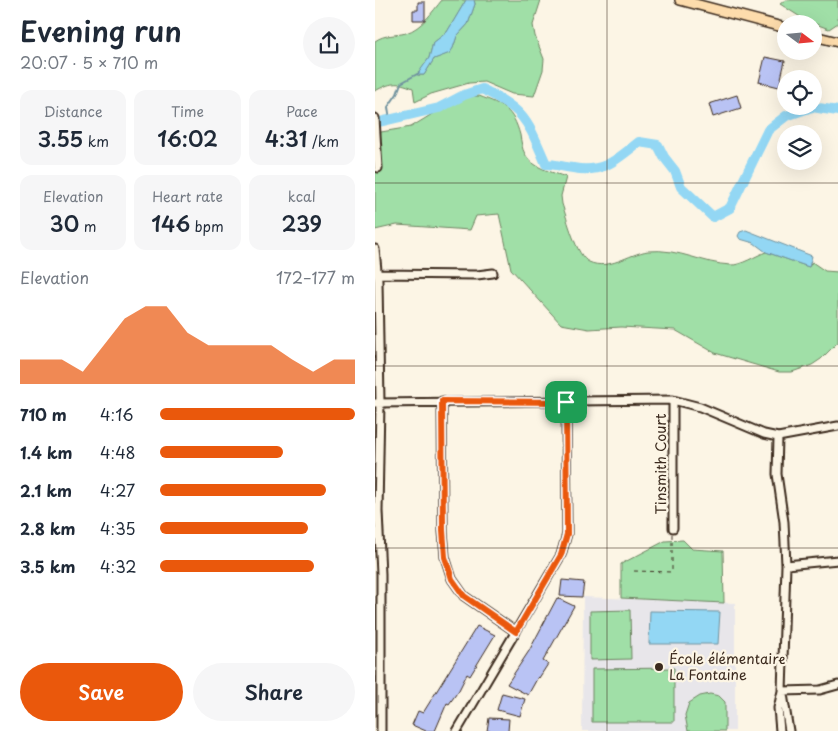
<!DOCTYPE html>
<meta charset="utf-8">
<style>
:root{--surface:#fff;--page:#f6f6f7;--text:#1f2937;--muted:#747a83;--accent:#ea580c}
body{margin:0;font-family:"Playpen Sans",sans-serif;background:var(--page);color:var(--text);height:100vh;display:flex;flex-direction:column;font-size:19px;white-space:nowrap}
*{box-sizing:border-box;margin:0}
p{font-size:16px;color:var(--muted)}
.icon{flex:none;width:28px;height:28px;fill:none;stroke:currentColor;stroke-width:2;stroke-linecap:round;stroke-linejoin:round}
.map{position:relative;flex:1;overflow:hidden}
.drawer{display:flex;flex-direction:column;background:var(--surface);width:375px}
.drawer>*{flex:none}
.needle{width:32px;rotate:106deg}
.buttons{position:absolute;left:402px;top:15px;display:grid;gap:10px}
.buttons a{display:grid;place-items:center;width:45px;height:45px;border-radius:50%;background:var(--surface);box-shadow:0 5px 20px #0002;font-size:25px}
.pin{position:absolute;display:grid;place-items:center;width:42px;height:42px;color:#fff;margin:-21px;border-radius:10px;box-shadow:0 2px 8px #0006}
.round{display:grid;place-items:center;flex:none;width:52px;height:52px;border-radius:26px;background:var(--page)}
.overview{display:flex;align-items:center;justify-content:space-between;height:85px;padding:0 20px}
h1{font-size:28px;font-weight:600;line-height:38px}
.stats{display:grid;grid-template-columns:repeat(3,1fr);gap:8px;height:85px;padding:5px 20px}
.stats div{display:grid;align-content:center;border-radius:12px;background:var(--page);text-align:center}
.stats b{font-size:21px;font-weight:600}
.stats small{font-size:14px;font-weight:400}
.stats p{font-size:14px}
.chart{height:140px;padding:10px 20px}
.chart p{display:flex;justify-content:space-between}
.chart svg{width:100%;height:90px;margin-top:5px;fill:var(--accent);opacity:.7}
.cta{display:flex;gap:10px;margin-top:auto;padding:10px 20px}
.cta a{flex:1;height:58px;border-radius:30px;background:var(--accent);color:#fff;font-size:20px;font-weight:600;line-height:58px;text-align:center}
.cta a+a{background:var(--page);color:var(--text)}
ul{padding:0 20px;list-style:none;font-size:16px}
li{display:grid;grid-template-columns:80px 60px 1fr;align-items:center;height:38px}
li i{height:12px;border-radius:6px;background:var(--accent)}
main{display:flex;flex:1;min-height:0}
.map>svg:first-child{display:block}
.built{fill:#e8e6ea}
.green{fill:#a0dfa7;stroke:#6e8462}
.water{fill:#93d7f4;stroke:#70929e}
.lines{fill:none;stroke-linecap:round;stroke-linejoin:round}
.stream{stroke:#70929e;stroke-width:2}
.river{stroke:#93d7f4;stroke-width:10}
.building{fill:#b9c3f4;stroke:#3b2a1e}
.minor-casing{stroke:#3b2a1e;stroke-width:11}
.major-casing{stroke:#3b2a1e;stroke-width:12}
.path{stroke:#3b2a1e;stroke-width:1;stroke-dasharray:4 4;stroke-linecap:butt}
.minor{stroke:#fcf5e5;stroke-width:7}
.major{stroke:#fddcac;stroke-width:9}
.route-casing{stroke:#fff;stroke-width:10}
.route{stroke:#ea580c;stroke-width:6}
.grid{fill:none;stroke:#3b2a1e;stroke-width:1;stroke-opacity:0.55}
.poi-dot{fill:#3b2a1e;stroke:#fcf5e5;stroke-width:2}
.labels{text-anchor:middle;stroke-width:4.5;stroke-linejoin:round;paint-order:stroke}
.street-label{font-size:14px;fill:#3b2a1e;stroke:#fcf5e5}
.poi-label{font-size:14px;fill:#3b2a1e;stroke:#fcf5e5;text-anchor:start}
</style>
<main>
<section class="drawer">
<div class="overview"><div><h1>Evening run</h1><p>20:07 · 5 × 710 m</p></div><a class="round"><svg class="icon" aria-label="share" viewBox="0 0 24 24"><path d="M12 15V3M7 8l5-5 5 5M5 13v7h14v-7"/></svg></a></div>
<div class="stats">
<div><p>Distance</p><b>3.55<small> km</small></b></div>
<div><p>Time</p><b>16:02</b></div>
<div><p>Pace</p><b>4:31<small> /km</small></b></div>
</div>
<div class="stats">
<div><p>Elevation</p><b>30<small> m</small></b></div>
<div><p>Heart rate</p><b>146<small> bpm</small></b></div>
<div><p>kcal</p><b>239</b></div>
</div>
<div class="chart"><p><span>Elevation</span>172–177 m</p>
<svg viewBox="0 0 160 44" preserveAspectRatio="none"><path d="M0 44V32L10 32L20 32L30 38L40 25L50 12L60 6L70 6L80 19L90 25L100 25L110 25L120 25L130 32L140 38L150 32L160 32V44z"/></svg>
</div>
<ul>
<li><b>710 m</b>4:16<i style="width:100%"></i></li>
<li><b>1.4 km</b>4:48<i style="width:63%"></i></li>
<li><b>2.1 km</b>4:27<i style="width:85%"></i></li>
<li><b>2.8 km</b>4:35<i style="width:76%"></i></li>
<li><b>3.5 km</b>4:32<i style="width:79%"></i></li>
</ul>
<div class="cta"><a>Save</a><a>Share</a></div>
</section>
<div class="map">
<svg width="463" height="731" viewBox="0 0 463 731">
<rect width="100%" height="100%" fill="#fcf5e5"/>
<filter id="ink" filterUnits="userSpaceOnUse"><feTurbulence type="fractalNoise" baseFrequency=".02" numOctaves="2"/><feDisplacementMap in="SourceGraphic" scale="10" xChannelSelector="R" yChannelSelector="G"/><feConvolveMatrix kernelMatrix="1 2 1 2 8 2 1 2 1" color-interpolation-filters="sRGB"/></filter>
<g filter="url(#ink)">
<path class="built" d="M208,597L360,603V731H207Z"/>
<path class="green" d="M67,0H91L72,32L58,43L54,58L43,75H49L59,59L74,53L78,48L82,36L93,24L100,4L99,0H166L158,25L160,36L169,59L168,70L159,96L137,94L109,82L94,83L56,94L40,102L38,88C22,81 15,83 0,91V41C10,34 20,36 31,33C47,28 57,12 67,0Z
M410,0H463V23L454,29L430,20L405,4Z
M104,96C128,105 138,109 145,135C146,141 147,149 150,154C157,168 177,172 191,177L186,196L187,204C192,218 201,256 214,262C234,271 253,254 273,251C304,248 328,264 356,265C365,266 382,255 391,252L431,266L434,267L437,262L450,271L463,272V342L446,359L437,365L417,372H404L340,353L300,330L246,327L214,329L186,324L136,269L124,214L101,216L95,230L22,225L0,230V133L36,127L72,105L93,97Z
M308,540L317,549L348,551L349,603L246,598V564L290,541Z
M255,610L256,659L215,660V611Z
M299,668V722H217V669Z
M335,694L344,696L350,702V731H313L310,715L314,703L325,696Z"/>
<path class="water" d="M91,0H99L100,4L93,24L82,36L78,48L75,53L59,59L49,75H42L54,58L58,43L72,32Z
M371,230L437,256L434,267L431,266L391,252L379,243L365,239L363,236L365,232Z
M275,611L345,612L343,644H274Z"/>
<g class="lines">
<path class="stream" d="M15,120L13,107L22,94L26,83L44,73"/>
<path class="river" d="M0,123L64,108L89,95L107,89C151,111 152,120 171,164C181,164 188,167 198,168C229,174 242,159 264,142L283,145L289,157L300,171L306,187L338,217L355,208L393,130L411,116L437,107L463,111"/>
</g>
<path class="building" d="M43,2H50V20H38V10H43Z
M390,57L410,61L404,87L384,82Z
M362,95L366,108L338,117L334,104Z
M187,580L209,582L207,597L185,596Z
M182,598L199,606L168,661L173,664L164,678L163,677L153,695L132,684L154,651Z
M102,626L120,635L95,676L92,674L84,690L74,704L72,703L60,731H51L37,725L43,711L48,713Z
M127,693L150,699L145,716L122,710Z
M114,718L134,719L133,731H112Z"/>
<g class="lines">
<defs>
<path id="minor" d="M0,118L3,168
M0,249L3,281L5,403L3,511L6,574V731
M3,274L102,275L118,273
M298,400V528
M67,401L68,531L70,557L77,579L89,596L141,632
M0,403L298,400L325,407L389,434L403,437L463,426
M403,437L402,474L409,522L411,565L407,691L403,708L405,731
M411,565L463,560
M407,691L445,690L463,685
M408,694L414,731
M82,731L186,555L192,534L191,402"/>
<path id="major" d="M305,0L411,28
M439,36L463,42"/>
</defs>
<use href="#minor" class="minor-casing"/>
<use href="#major" class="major-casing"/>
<path class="path" d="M259,571L297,572V533"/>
<use href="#minor" class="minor"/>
<use href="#major" class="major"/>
</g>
</g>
<g class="lines" filter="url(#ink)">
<defs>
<path id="route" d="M67,401L191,402L192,534L186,555L141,632L89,596L77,579L70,557L68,530Z"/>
</defs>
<use href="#route" class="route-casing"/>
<use href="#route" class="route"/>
</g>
<path class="grid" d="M232,0V731M0,183H463M0,366H463M0,548H463"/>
<circle class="poi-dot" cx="284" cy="667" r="5"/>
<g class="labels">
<g class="street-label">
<text transform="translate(286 464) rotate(-90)" y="5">Tinsmith Court</text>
</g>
<g class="poi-label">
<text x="294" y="664">École élémentaire<tspan x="294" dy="16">La Fontaine</tspan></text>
</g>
</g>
</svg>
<div class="buttons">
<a><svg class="needle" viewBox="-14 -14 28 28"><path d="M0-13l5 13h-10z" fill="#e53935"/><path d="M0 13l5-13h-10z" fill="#747a83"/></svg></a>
<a><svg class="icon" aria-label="locate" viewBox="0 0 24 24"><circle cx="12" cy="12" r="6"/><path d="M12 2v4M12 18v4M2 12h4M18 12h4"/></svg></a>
<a><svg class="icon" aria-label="layers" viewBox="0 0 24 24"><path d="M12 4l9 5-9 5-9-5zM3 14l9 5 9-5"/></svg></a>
</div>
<div class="pin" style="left:191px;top:402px;background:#1e9e55"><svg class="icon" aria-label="arrive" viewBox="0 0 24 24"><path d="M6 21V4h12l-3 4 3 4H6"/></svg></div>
</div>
</main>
